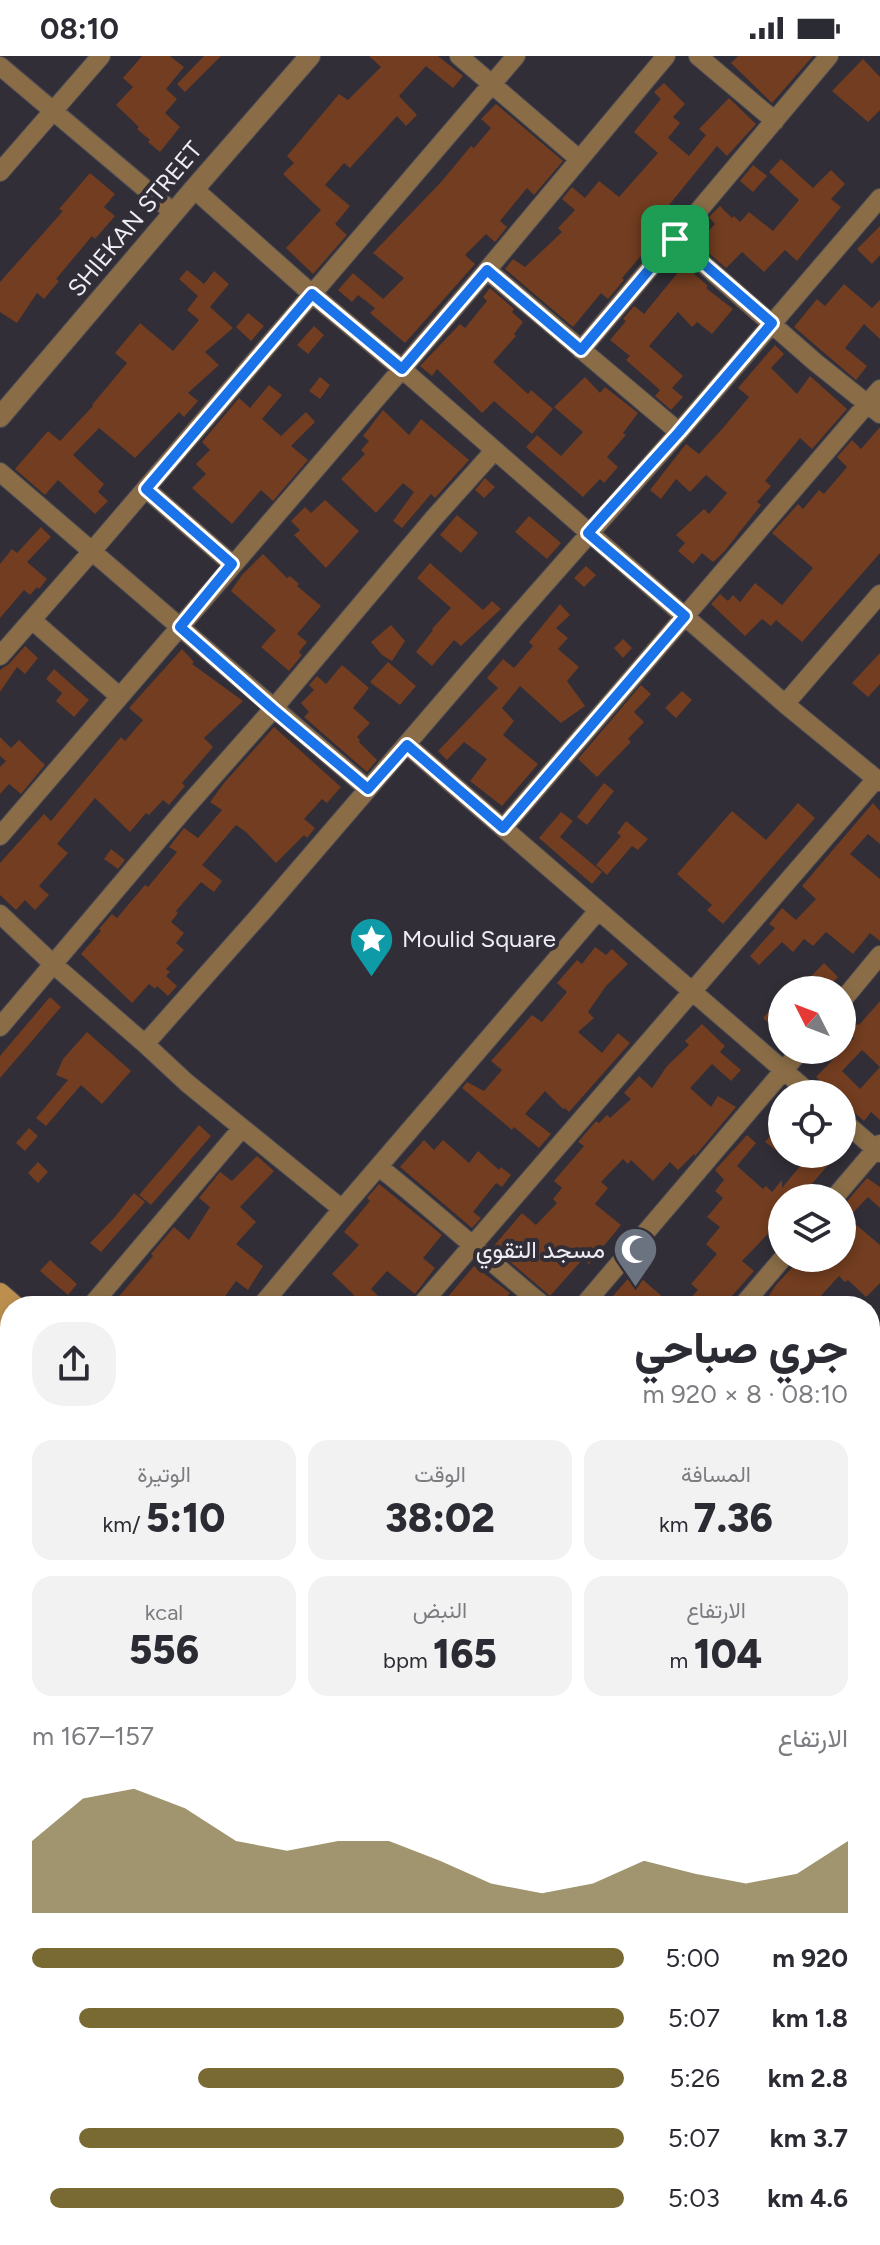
<!DOCTYPE html>
<html lang="ar">
<meta charset="utf-8">
<style>
:root{--surface:#fff;--page:#f2f2f3;--text:#2b2b33;--muted:#7c7c81;--accent:#796933}
body{margin:0;font-family:Figtree,Vazirmatn,sans-serif;background:var(--page);color:var(--text);direction:rtl;height:100vh;display:flex;flex-direction:column;font-size:30px;white-space:nowrap}
*{box-sizing:border-box;margin:0}
p{font-size:26px;color:var(--muted)}
.icon{flex:none;width:44px;height:44px;fill:none;stroke:currentColor;stroke-width:2;stroke-linecap:round;stroke-linejoin:round}
.map{position:relative;flex:1;overflow:hidden;direction:ltr}
.sheet{position:absolute;left:0px;top:1240px;width:880px;height:950px;display:flex;flex-direction:column;background:var(--surface);border-radius:32px 32px 0 0;box-shadow:0 4px 12px #0003;direction:rtl}
.sheet>*{flex:none}
.needle{width:52px;rotate:312deg}
.fabs{position:absolute;left:768px;top:920px;display:grid;gap:16px}
.fabs a{display:grid;place-items:center;width:88px;height:88px;border-radius:50%;background:var(--surface);box-shadow:0 4px 12px #0003;font-size:40px}
.pin{position:absolute;display:grid;place-items:center;width:68px;height:68px;color:#fff;margin:-34px;border-radius:16px;box-shadow:0 4px 12px #0006}
.round{display:grid;place-items:center;flex:none;width:84px;height:84px;border-radius:32px;background:var(--page)}
.head{display:flex;align-items:center;justify-content:space-between;height:136px;padding:0 32px}
h1{font-size:44px;font-weight:800;line-height:60px}
.figures{display:grid;grid-template-columns:repeat(3,1fr);gap:12px;height:136px;padding:8px 32px}
.figures div{display:grid;align-content:center;border-radius:20px;background:var(--page);text-align:center}
.figures b{font-size:40px;font-weight:800}
.figures small{font-size:22px;font-weight:400}
.figures p{font-size:22px}
.chart{height:224px;padding:16px 32px}
.chart p{display:flex;justify-content:space-between}
.chart svg{width:100%;height:144px;margin-top:8px;fill:var(--accent);opacity:.7}
ul{padding:0 32px;list-style:none;font-size:26px}
li{display:grid;grid-template-columns:128px 96px 1fr;align-items:center;height:60px}
li i{height:20px;border-radius:10px;background:var(--accent)}
.status{display:flex;justify-content:space-between;align-items:center;height:56px;padding:0 40px;background:var(--surface);direction:ltr}
.status svg{height:22px;fill:currentColor}
.map>svg:first-child{display:block}
.building{fill:#723d20;fill-rule:evenodd}
.lines{fill:none;stroke-linecap:round;stroke-linejoin:round}
.minor-casing{stroke:#4f4d55;stroke-width:20}
.tertiary-casing{stroke:#4f4d55;stroke-width:22}
.secondary-casing{stroke:#4f4d55;stroke-width:22}
.minor{stroke:#8a6d47;stroke-width:18}
.tertiary{stroke:#8a6d47;stroke-width:20}
.secondary{stroke:#bd8f4f;stroke-width:20}
.route-casing{stroke:#fff;stroke-width:16}
.route{stroke:#1a73e8;stroke-width:10}
.labels{text-anchor:middle;stroke-width:8;stroke-linejoin:round;paint-order:stroke}
.street-label{font-size:24px;fill:#eeedf3;stroke:#312e37}
.poi-label{font-size:24px;fill:#eeedf3;stroke:#312e37;text-anchor:start}
</style>
<div class="status"><b>08:10</b><svg viewBox="0 0 49 12"><path d="M0 12V9h3v3zM5 12V6h3v6zM10 12V3h3v9zM15 12V0h3v12zM26 1h20v11H26zM47 4h2v5h-2z"/></svg></div>
<div class="map">
<svg width="880" height="2189" viewBox="0 0 880 2189">
<rect width="100%" height="100%" fill="#312e37"/>
<path class="building" d="M142,0H170L184,11L166,33L177,43L165,57L180,71L160,96L148,86L150,84L137,73L139,71L116,49L133,31L123,22Z
M204,0H221L185,36L177,28Z
M369,0H438L463,20L453,32L426,10L399,40L417,59L406,70L397,60L350,112L344,107L325,129L350,150L335,168L347,179L313,218L286,192L321,154L283,118L294,107L287,100L339,38L348,44L381,11Z
M738,0H813L772,47L731,7Z
M863,3L880,21V54L868,66L832,35Z
M664,27L685,48L673,61L680,67L668,82L689,100L706,79L699,73L729,42L756,68L727,100L717,90L665,154L674,161L622,222L624,224L608,243L601,237L573,271L505,213L513,203L525,211L562,176L558,172L575,154L562,143L572,131L585,142L599,125L619,141L658,97L634,76L661,43L654,36Z
M496,48L563,105L534,139L527,132L500,165L507,171L495,186L486,178L465,199L475,208L405,287L370,257L375,252L358,239L352,246L338,234L353,217L383,243L404,222L373,197L442,125L471,90L474,92L491,72L481,63Z
M781,103L813,132L831,114L845,128L831,143L841,151L797,205L785,194L764,216L742,196L726,212L697,187L715,168L709,161L720,150L732,162L734,160L740,166L749,156L773,175L799,144L769,116Z
M753,109L767,120L753,136L740,125Z
M90,117L115,138L104,151L115,160L95,183L92,180L56,223L59,225L44,243L37,237L17,267L0,256V226L63,155L59,153Z
M880,170V199L872,208L857,193Z
M684,209L708,230L706,232L733,253L712,278L697,266L692,271L678,256L649,290L683,320L672,332L683,341L671,354L655,340L660,334L626,304L630,300L610,284L626,265L623,263L634,250L644,258Z
M187,214L204,228L214,215L229,228L210,251L233,272L205,296L219,309L188,337L198,345L184,361L179,356L135,402L99,372L73,399L104,428L98,436L108,445L95,458L58,424L45,439L15,413L48,375L60,385L93,350L92,349L127,307L115,297L140,267L173,295L199,264L187,254L198,240L179,223Z
M844,228L872,252L880,244V283L864,268L845,292L867,310L856,324L794,271L817,243L825,250Z
M490,232L514,253L512,256L523,266L514,278L516,280L493,306L528,338L531,334L553,353L532,378L494,345L482,357L437,313L432,320L420,310L460,268L465,272L487,245L483,241Z
M248,257L264,270L251,285L236,271Z
M314,270L324,279L308,298L297,289Z
M775,289L784,298L771,312L797,338L810,320L847,353L812,393L800,382L765,425L771,430L757,446L761,449L724,496L713,506L702,497L693,508L678,495L685,487L676,479L704,453L709,458L727,437L706,419L690,436L676,423L661,443L650,434L686,388L699,398L723,372L749,341L738,332Z
M320,321L330,329L320,343L309,335Z
M585,321L600,337L605,331L638,357L623,377L626,379L607,401L618,411L604,427L600,423L583,441L526,391L537,379L561,400L583,376L554,351Z
M269,329L282,339L262,363L281,380L306,356L315,366L291,390L308,404L273,445L261,434L232,468L192,432L206,418L196,408L210,394L202,386L239,342L250,352Z
M383,354L409,379L421,363L469,404L435,442L431,438L402,472L393,465L414,436L403,427L376,457L341,423L365,398L361,394L369,385L363,380Z
M880,371V497L802,586L776,564L771,570L762,563L745,580L711,548L720,538L728,545L733,539L740,546L755,527L782,549L813,512L772,477L798,448L803,453L819,434L824,438L847,411L837,401L852,384L861,393Z
M485,422L495,431L484,442L475,434Z
M325,444L359,475L326,512L294,479L300,474L291,465L305,451L311,457Z
M457,459L478,477L461,497L440,479Z
M529,460L561,487L547,503L515,476Z
M41,471L51,481L27,506L47,523L39,533L37,531L30,539L24,534L0,562V508L12,493L17,497Z
M263,498L287,522L290,520L299,528L297,530L321,550L297,578L307,586L299,596L302,599L289,615L261,591L276,574L231,535L242,519Z
M430,507L483,554L492,545L501,553L461,590L454,584L432,610L416,596L433,574L432,573L451,552L417,522Z
M586,510L596,519L584,531L574,522Z
M560,548L570,559L556,572L568,582L558,593L579,611L567,625L585,650L561,667L520,630L502,652L514,665L503,679L538,708L502,750L470,725L487,703L464,686L447,704L438,695L498,632L487,622L503,603L514,612L533,590L529,586Z
M391,569L405,585L392,605L382,599L371,586Z
M623,583L632,592L623,602L614,592Z
M25,590L38,602L25,618L17,611L0,636V614L9,608Z
M182,593L194,606L192,608L243,645L204,682L213,691L182,727L185,730L169,749L163,744L149,759L146,757L130,776L95,742L57,788L68,797L39,830L49,839L35,854L25,844L16,854L0,839V807L44,758L51,765L121,681L125,685L143,664L129,652Z
M880,597V628L868,641L852,627Z
M388,606L416,630L400,649L370,626Z
M342,609L369,632L353,652L370,667L357,681L360,684L359,686L377,704L367,716L304,661L309,656L301,647L314,634L309,629L317,620L326,628Z
M54,613L89,644L74,661L56,645L62,637L46,623Z
M641,629L651,638L634,656L644,666L628,683L631,686L597,721L578,703Z
M682,635L692,644L676,662L665,652Z
M274,671L341,731L327,747L322,743L304,763L315,772L307,782L304,779L276,807L246,776L236,769L202,809L222,825L214,836L201,826L176,855L178,857L171,866L184,877L176,887L184,894L166,913L170,916L166,920L177,930L168,940L157,930L155,933L149,928L132,947L81,898L101,875L99,873L112,858L117,862L145,829L148,831L177,796L169,791L184,772L198,782L222,754L210,746L224,727Z
M0,681L11,692L19,684L45,709L21,738L9,728L0,738V711L6,705L0,700Z
M604,727L614,735L587,769L577,761Z
M798,747L815,762L723,868L707,854L712,849L677,818L732,755L766,784Z
M873,747L880,755V788L868,778L850,798L880,823V885L870,877L853,898L826,876L813,890L804,883L793,896L782,886L759,909L750,900L775,872L769,868L782,852L796,864L816,843L802,830Z
M561,756L573,765L560,781L602,816L592,828L539,782Z
M626,765L648,783L638,794L632,790L607,819L596,809L621,780L617,777Z
M111,793L125,804L118,813L104,803Z
M595,891L606,899L612,893L628,908L606,930L588,956L594,962L578,976L602,997L618,977L630,987L569,1056L565,1052L563,1053L545,1035L525,1058L551,1078L539,1092L514,1071L512,1074L462,1032L467,1026L484,1035L502,1014L491,1005L532,959L542,966L567,936L557,927L577,904L582,908Z
M824,907L838,921L825,934H798Z
M50,941L61,951L0,1022V1000Z
M782,941V980L763,962Z
M880,945V1064L871,1056L864,1065L842,1046V1038H834L816,1021L854,982L849,977L857,968L859,969ZM862,994L880,1011L860,1033L842,1015Z
M702,968L725,990L720,996L741,1014L731,1025L712,1008L690,1032L711,1051L718,1040L736,1051L695,1100L694,1098L678,1114L670,1106L653,1125L631,1104L628,1108L623,1103L601,1126L608,1132L595,1148L621,1169L589,1208L583,1203L550,1240L493,1191L522,1157L536,1169L557,1147L553,1143L562,1132L554,1125L584,1090L578,1086L596,1065L599,1067L607,1059L610,1062L631,1043L624,1037L639,1020L652,1032L667,1010L689,989L685,985Z
M87,976L131,1015L102,1048L81,1029L46,1070L36,1062L68,1024L56,1019L63,1003Z
M782,1066V1099L765,1086Z
M199,1069L211,1080L151,1149L139,1139Z
M29,1072L38,1080L25,1095L16,1087Z
M747,1079L756,1087L737,1110L763,1133L766,1130L772,1136L782,1124V1132L810,1098H817L829,1108L810,1130L814,1134L808,1142H782V1163L742,1205L754,1215L723,1250H716L711,1245L706,1250H683L698,1234L691,1228L717,1198L706,1188L720,1171L707,1161L723,1142L715,1135L724,1124L715,1114Z
M424,1084L434,1094L443,1084L469,1107L478,1095L499,1114L501,1111L511,1119L502,1131L496,1127L473,1156L481,1162L472,1172L400,1111Z
M257,1100L274,1115L240,1151L256,1166L236,1188L263,1210L248,1234L236,1225L218,1250H111L153,1200L151,1198L174,1171L189,1184L210,1151L199,1142L220,1116L232,1125Z
M38,1106L48,1116L38,1127L28,1117Z
M867,1122L880,1131V1152L868,1141L842,1168V1151Z
M379,1128L442,1179L423,1202L435,1212L415,1238L387,1215L371,1233L388,1250H345L354,1239L332,1218L359,1189L344,1176L370,1145L367,1142Z
M134,1137L145,1146L101,1196L90,1187L114,1162Z
M854,1167L880,1189V1227L866,1241L848,1224L845,1226L839,1220L818,1243L826,1250H762L776,1229L801,1202H842V1181Z
M50,1204L77,1228L68,1239L40,1215Z
M474,1210L510,1237L499,1250H440Z
M634,1216L673,1250H604Z"/>
<g class="lines">
<defs>
<path id="minor" d="M459,0L579,103
M698,0L775,65
M0,10L174,157
M0,116L101,0
M194,133L312,238L402,313L785,648L880,726
M675,183L815,306L880,358
M487,214L679,376
M581,294L829,0
M0,416L368,733
M146,433L232,508
M32,564L119,640
M0,600L93,494L516,0
M785,648L880,538
M407,689L811,1038
M503,772L880,333
M0,780L487,214L666,0
M0,858L53,908L145,988L187,1027L342,1153
M842,945L880,899
M0,971L187,750L273,653L433,463L494,395
M145,988L264,854L515,562L679,376L880,142
M842,1064L880,1097
M379,1111C435,1155 488,1204 544,1250
M834,1142L880,1088
M91,1250L242,1072
M261,1250L342,1153L597,856
M420,1250L876,723
M583,1250L801,994
M742,1250L783,1202
M870,1303L880,1292
M0,1358L10,1347
M870,1507L880,1496
M0,1541L10,1529
M870,1613L880,1621
M0,1644L10,1653
M870,1693L880,1682
M0,1730L10,1719
M870,1805L880,1813
M0,1924L10,1913
M0,2006L10,2015
M870,2071L880,2061
M0,2113L10,2102
M197,2180L206,2189
M392,2180L402,2189
M620,2180L631,2189
M112,2189L120,2180
M279,2189L287,2180
M440,2189L448,2180
M601,2189L609,2180
M771,2189L779,2180"/>
<path id="tertiary" d="M0,361L194,133L310,0"/>
<path id="secondary" d="M0,1237L15,1250
M0,1260L10,1268
M870,1985L880,1993
M870,2005L880,2014"/>
</defs>
<use href="#minor" class="minor-casing"/>
<use href="#tertiary" class="tertiary-casing"/>
<use href="#secondary" class="secondary-casing"/>
<use href="#minor" class="minor"/>
<use href="#tertiary" class="tertiary"/>
<use href="#secondary" class="secondary"/>
</g>
<g class="lines">
<defs>
<path id="route" d="M675,183L772,267L679,376L588,477L685,560L503,772L407,689L368,733L273,653L180,571L232,508L146,433L312,238L402,313L487,214L581,294Z"/>
</defs>
<use href="#route" class="route-casing"/>
<use href="#route" class="route"/>
</g>
<defs>
<symbol id="sight-pin" viewBox="-11 -11 22 30"><path d="M0 17L-7.5 6A9.5 9.5 0 1 1 7.5 6Z" fill="#0f9aa8" stroke="#312e37"/><path d="M0-6L1.8-2.2L6-1.7L2.9 1.2L3.7 5.4L0 3.3L-3.7 5.4L-2.9 1.2L-6-1.7L-1.8-2.2Z" fill="#fff"/></symbol>
<symbol id="mosque-pin" viewBox="-11 -11 22 30"><path d="M0 17L-7.5 6A9.5 9.5 0 1 1 7.5 6Z" fill="#6b7280" stroke="#312e37"/><path d="M3.5-4.9A6 6 0 1 0 3.5 4.9A5 5 0 1 1 3.5-4.9Z" fill="#fff"/></symbol>
</defs>
<g fill-rule="evenodd">
<use href="#sight-pin" x="346" y="858" width="51" height="69"/>
<use href="#mosque-pin" x="610" y="1168" width="51" height="69"/>
</g>
<g class="labels">
<g class="street-label">
<text transform="translate(135 163) rotate(-50)" y="8">SHIEKAN STREET</text>
</g>
<g class="poi-label">
<text x="402" y="891">Moulid Square</text>
<text x="605" y="1202" text-anchor="end">مسجد التقوي</text>
</g>
</g>
</svg>
<div class="fabs">
<a><svg class="needle" viewBox="-14 -14 28 28"><path d="M0-13l5 13h-10z" fill="#e53935"/><path d="M0 13l5-13h-10z" fill="#7c7c81"/></svg></a>
<a><svg class="icon" aria-label="locate" viewBox="0 0 24 24"><circle cx="12" cy="12" r="6"/><path d="M12 2v4M12 18v4M2 12h4M18 12h4"/></svg></a>
<a><svg class="icon" aria-label="layers" viewBox="0 0 24 24"><path d="M12 4l9 5-9 5-9-5zM3 14l9 5 9-5"/></svg></a>
</div>
<div class="pin" style="left:675px;top:183px;background:#1e9e55"><svg class="icon" aria-label="arrive" viewBox="0 0 24 24"><path d="M6 21V4h12l-3 4 3 4H6"/></svg></div>
<section class="sheet">
<div class="head"><div><h1>جري صباحي</h1><p>08:10 · 8 × 920 m</p></div><a class="round"><svg class="icon" aria-label="share" viewBox="0 0 24 24"><path d="M12 15V3M7 8l5-5 5 5M5 13v7h14v-7"/></svg></a></div>
<div class="figures">
<div><p>المسافة</p><b>7.36<small> km</small></b></div>
<div><p>الوقت</p><b>38:02</b></div>
<div><p>الوتيرة</p><b>5:10<small> /km</small></b></div>
</div>
<div class="figures">
<div><p>الارتفاع</p><b>104<small> m</small></b></div>
<div><p>النبض</p><b>165<small> bpm</small></b></div>
<div><p>kcal</p><b>556</b></div>
</div>
<div class="chart"><p><span>الارتفاع</span>157–167 m</p>
<svg viewBox="0 0 160 44" preserveAspectRatio="none"><path d="M0 44V22L10 9L20 6L30 12L40 22L50 25L60 22L70 22L80 28L90 35L100 38L110 35L120 28L130 32L140 35L150 32L160 22V44z"/></svg>
</div>
<ul>
<li><b>920 m</b>5:00<i style="width:100%"></i></li>
<li><b>1.8 km</b>5:07<i style="width:92%"></i></li>
<li><b>2.8 km</b>5:26<i style="width:72%"></i></li>
<li><b>3.7 km</b>5:07<i style="width:92%"></i></li>
<li><b>4.6 km</b>5:03<i style="width:97%"></i></li>
</ul>
</section>
</div>
